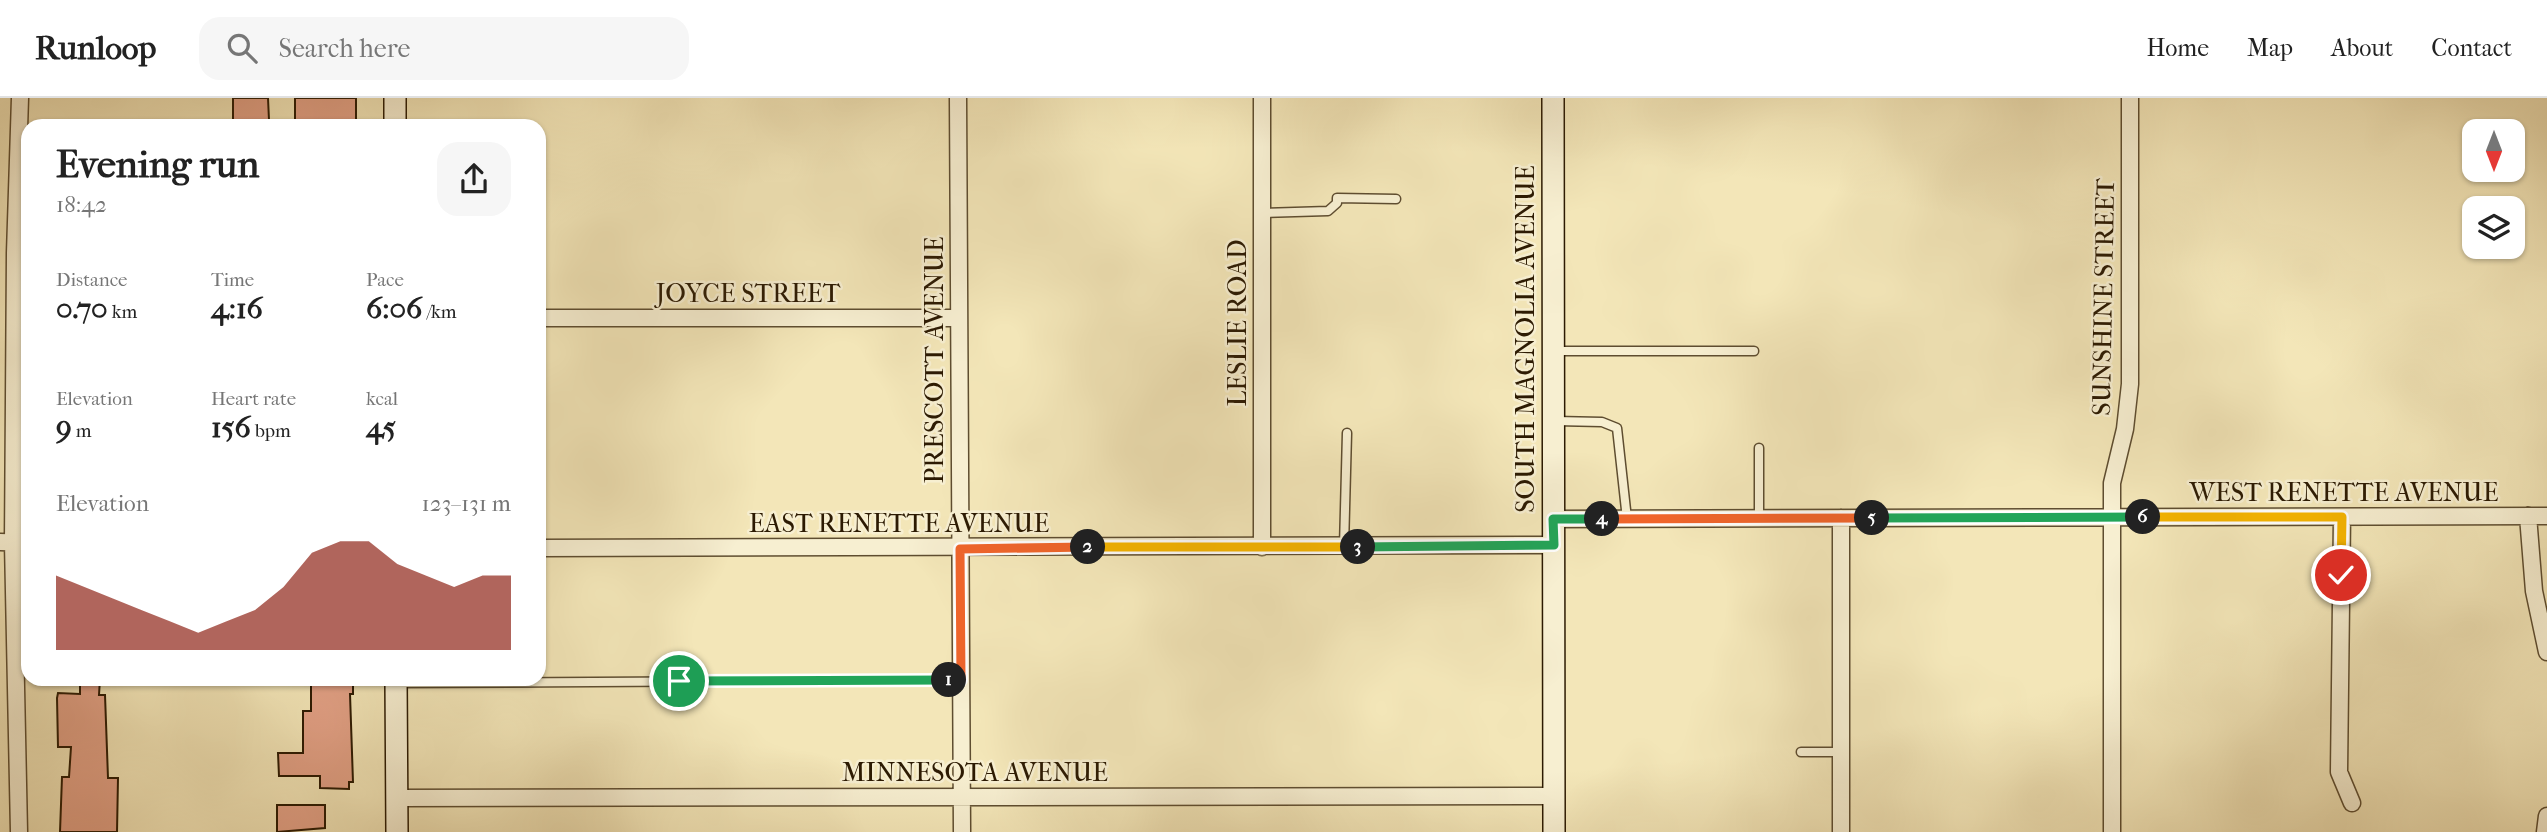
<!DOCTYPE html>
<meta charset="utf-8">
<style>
:root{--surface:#fff;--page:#f6f6f6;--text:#222;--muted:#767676;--line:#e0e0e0;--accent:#8f2418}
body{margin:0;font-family:"IM FELL French Canon",serif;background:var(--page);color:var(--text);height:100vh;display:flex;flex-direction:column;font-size:26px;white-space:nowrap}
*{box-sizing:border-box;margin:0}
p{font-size:23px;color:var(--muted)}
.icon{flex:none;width:38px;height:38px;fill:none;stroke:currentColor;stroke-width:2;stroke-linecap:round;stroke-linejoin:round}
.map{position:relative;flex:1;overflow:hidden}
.drawer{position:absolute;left:21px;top:21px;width:525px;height:567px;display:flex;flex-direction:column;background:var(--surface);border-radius:21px;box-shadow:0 2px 5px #0004}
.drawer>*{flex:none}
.needle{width:46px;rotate:180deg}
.fabs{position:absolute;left:2462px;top:21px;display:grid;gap:14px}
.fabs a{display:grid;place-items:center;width:63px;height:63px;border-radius:14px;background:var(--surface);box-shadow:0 2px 5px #0004;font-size:35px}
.pin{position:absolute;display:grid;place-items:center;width:60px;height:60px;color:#fff;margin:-30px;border:4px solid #fff;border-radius:50%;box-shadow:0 2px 7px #0007}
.km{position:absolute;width:35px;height:35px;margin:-18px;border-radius:50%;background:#222;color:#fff;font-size:19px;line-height:35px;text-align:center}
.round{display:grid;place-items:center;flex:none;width:74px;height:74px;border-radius:21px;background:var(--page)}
.headline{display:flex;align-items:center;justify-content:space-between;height:119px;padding:0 35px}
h1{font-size:38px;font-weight:700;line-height:52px}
.metrics{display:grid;grid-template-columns:repeat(3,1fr);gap:10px;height:119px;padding:7px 35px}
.metrics div{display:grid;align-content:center}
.metrics b{font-size:30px;font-weight:700}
.metrics small{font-size:19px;font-weight:400}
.metrics p{font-size:19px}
.chart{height:196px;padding:14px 35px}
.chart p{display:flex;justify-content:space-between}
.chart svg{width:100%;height:126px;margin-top:7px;fill:var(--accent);opacity:.7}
header{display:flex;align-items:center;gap:42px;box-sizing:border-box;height:98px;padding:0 35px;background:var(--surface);border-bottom:2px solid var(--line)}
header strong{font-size:33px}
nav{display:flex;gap:38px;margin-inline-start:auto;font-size:24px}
.search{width:490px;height:63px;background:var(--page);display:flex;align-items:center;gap:18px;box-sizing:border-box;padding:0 24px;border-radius:21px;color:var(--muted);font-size:26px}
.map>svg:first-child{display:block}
.building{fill:#e2a186;stroke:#2c1a02;stroke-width:2}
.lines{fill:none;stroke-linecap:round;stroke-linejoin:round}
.lane-casing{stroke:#5e4d30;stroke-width:11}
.street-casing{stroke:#5e4d30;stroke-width:19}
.secondary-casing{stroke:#2c1a02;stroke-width:24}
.lane{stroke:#f7efd1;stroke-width:8}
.street{stroke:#f7efd1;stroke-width:16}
.secondary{stroke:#f7efd1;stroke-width:21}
.split-1-casing{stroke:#fff;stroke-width:14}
.split-2-casing{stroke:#fff;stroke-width:14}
.split-3-casing{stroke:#fff;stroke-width:14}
.split-4-casing{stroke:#fff;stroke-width:14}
.split-5-casing{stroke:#fff;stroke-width:14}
.split-6-casing{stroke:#fff;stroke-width:14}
.split-7-casing{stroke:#fff;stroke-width:14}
.split-1{stroke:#22a559;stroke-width:9}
.split-2{stroke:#f0652b;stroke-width:9}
.split-3{stroke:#f5b400;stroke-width:9}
.split-4{stroke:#22a559;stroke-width:9}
.split-5{stroke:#f0652b;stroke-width:9}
.split-6{stroke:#22a559;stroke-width:9}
.split-7{stroke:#f5b400;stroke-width:9}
.labels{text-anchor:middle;stroke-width:5;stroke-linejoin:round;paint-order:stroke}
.street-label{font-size:26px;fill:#2c1a02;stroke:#f7efd1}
</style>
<header>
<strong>Runloop</strong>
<div class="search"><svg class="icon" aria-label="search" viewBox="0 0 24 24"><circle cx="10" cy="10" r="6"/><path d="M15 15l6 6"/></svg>Search here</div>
<nav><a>Home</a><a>Map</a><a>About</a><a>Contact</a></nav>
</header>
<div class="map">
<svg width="2547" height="734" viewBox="0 0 2547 734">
<rect width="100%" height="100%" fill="#f3e6b8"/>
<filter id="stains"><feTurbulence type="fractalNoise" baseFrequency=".00286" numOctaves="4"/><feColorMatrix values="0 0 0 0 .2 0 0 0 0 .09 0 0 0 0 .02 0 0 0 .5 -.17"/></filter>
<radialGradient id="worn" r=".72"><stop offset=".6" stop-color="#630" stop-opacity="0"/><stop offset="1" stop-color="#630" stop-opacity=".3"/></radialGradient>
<path class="building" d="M233,0H268L269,22H233Z
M295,0H356V28H309V22H295Z
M80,581H100L99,597H105L108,680H118L117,734H60L62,679H69L71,649H58L57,600L58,595L80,596Z
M311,581H353V596H350L353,684H349V691L320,690V678H279L278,655H303V613H311Z
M277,707H325V730L277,734Z"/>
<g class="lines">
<defs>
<path id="lane" d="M1262,115L1328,113L1337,105V100L1396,101
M1553,253H1754
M1556,323L1602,324L1617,330L1627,421
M1759,420V350
M1344,449L1347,335
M396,585L961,582
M1801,654H1840"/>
<path id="street" d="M958,0L962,734
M1262,0V449
M539,220H958
M2528,418L2534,493L2547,554
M2342,419L2339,674L2352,705
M1553,421L2547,418
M0,444L28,445
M539,450L1554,447
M397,700L1553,698
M19,734L13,445L15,155L20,0
M1841,734V420
M2112,734V385L2125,331L2130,286V0
M2545,734L2547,718"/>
<path id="secondary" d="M395,0V28
M1553,0L1554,734
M396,581L397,734"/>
</defs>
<use href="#lane" class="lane-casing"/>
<use href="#street" class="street-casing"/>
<use href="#secondary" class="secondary-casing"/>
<use href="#lane" class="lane"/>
<use href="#street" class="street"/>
<use href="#secondary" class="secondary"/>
</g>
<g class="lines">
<defs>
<path id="split-1" d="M679,583L949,582"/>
<path id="split-2" d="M949,582H961L960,451L1088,449"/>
<path id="split-3" d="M1088,449H1358"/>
<path id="split-4" d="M1358,449L1554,447L1553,421H1602"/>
<path id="split-5" d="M1602,421L1872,420"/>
<path id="split-6" d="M1872,420L2143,419"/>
<path id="split-7" d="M2143,419H2342L2341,477"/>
</defs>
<use href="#split-1" class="split-1-casing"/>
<use href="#split-2" class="split-2-casing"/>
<use href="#split-3" class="split-3-casing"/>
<use href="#split-4" class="split-4-casing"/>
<use href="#split-5" class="split-5-casing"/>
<use href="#split-6" class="split-6-casing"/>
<use href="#split-7" class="split-7-casing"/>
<use href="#split-1" class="split-1"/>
<use href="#split-2" class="split-2"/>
<use href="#split-3" class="split-3"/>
<use href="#split-4" class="split-4"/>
<use href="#split-5" class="split-5"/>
<use href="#split-6" class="split-6"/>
<use href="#split-7" class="split-7"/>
</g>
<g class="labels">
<g class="street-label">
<text x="748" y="204">JOYCE STREET</text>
<text transform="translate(2103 199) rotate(-89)" y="9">SUNSHINE STREET</text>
<text transform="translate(1237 225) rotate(-90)" y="9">LESLIE ROAD</text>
<text transform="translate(1525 241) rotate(-90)" y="9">SOUTH MAGNOLIA AVENUE</text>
<text transform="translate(934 262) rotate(-90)" y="9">PRESCOTT AVENUE</text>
<text x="2344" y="403">WEST RENETTE AVENUE</text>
<text x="899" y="434">EAST RENETTE AVENUE</text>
<text x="975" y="683">MINNESOTA AVENUE</text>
</g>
</g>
<rect width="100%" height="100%" filter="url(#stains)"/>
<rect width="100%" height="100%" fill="url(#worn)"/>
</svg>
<div class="fabs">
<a><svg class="needle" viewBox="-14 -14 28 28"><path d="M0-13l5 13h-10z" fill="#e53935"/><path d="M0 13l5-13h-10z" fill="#767676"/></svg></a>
<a><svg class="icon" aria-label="layers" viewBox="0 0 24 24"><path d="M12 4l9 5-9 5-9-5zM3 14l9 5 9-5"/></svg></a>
</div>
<div class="pin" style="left:679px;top:583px;background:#1e9e55"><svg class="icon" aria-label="arrive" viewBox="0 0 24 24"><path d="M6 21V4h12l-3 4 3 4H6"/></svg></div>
<div class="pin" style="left:2341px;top:477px;background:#d93025"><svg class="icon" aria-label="check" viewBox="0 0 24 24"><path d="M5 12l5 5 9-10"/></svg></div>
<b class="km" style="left:949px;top:582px">1</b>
<b class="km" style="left:1088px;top:449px">2</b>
<b class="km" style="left:1358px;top:449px">3</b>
<b class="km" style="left:1602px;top:421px">4</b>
<b class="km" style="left:1872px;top:420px">5</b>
<b class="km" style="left:2143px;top:419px">6</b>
<section class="drawer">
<div class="headline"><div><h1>Evening run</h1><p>18:42</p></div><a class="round"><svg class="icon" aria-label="share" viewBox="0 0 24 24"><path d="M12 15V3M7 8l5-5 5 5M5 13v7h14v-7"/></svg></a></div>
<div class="metrics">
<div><p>Distance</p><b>0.70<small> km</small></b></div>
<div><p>Time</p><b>4:16</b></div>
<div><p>Pace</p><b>6:06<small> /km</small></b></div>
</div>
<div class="metrics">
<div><p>Elevation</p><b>9<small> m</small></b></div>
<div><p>Heart rate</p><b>156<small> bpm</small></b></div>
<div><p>kcal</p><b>45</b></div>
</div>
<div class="chart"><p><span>Elevation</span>123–131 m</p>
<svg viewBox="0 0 160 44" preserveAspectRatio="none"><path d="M0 44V18L10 22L20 26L30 30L40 34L50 38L60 34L70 30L80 22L90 10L100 6L110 6L120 14L130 18L140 22L150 18L160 18V44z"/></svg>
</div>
</section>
</div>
